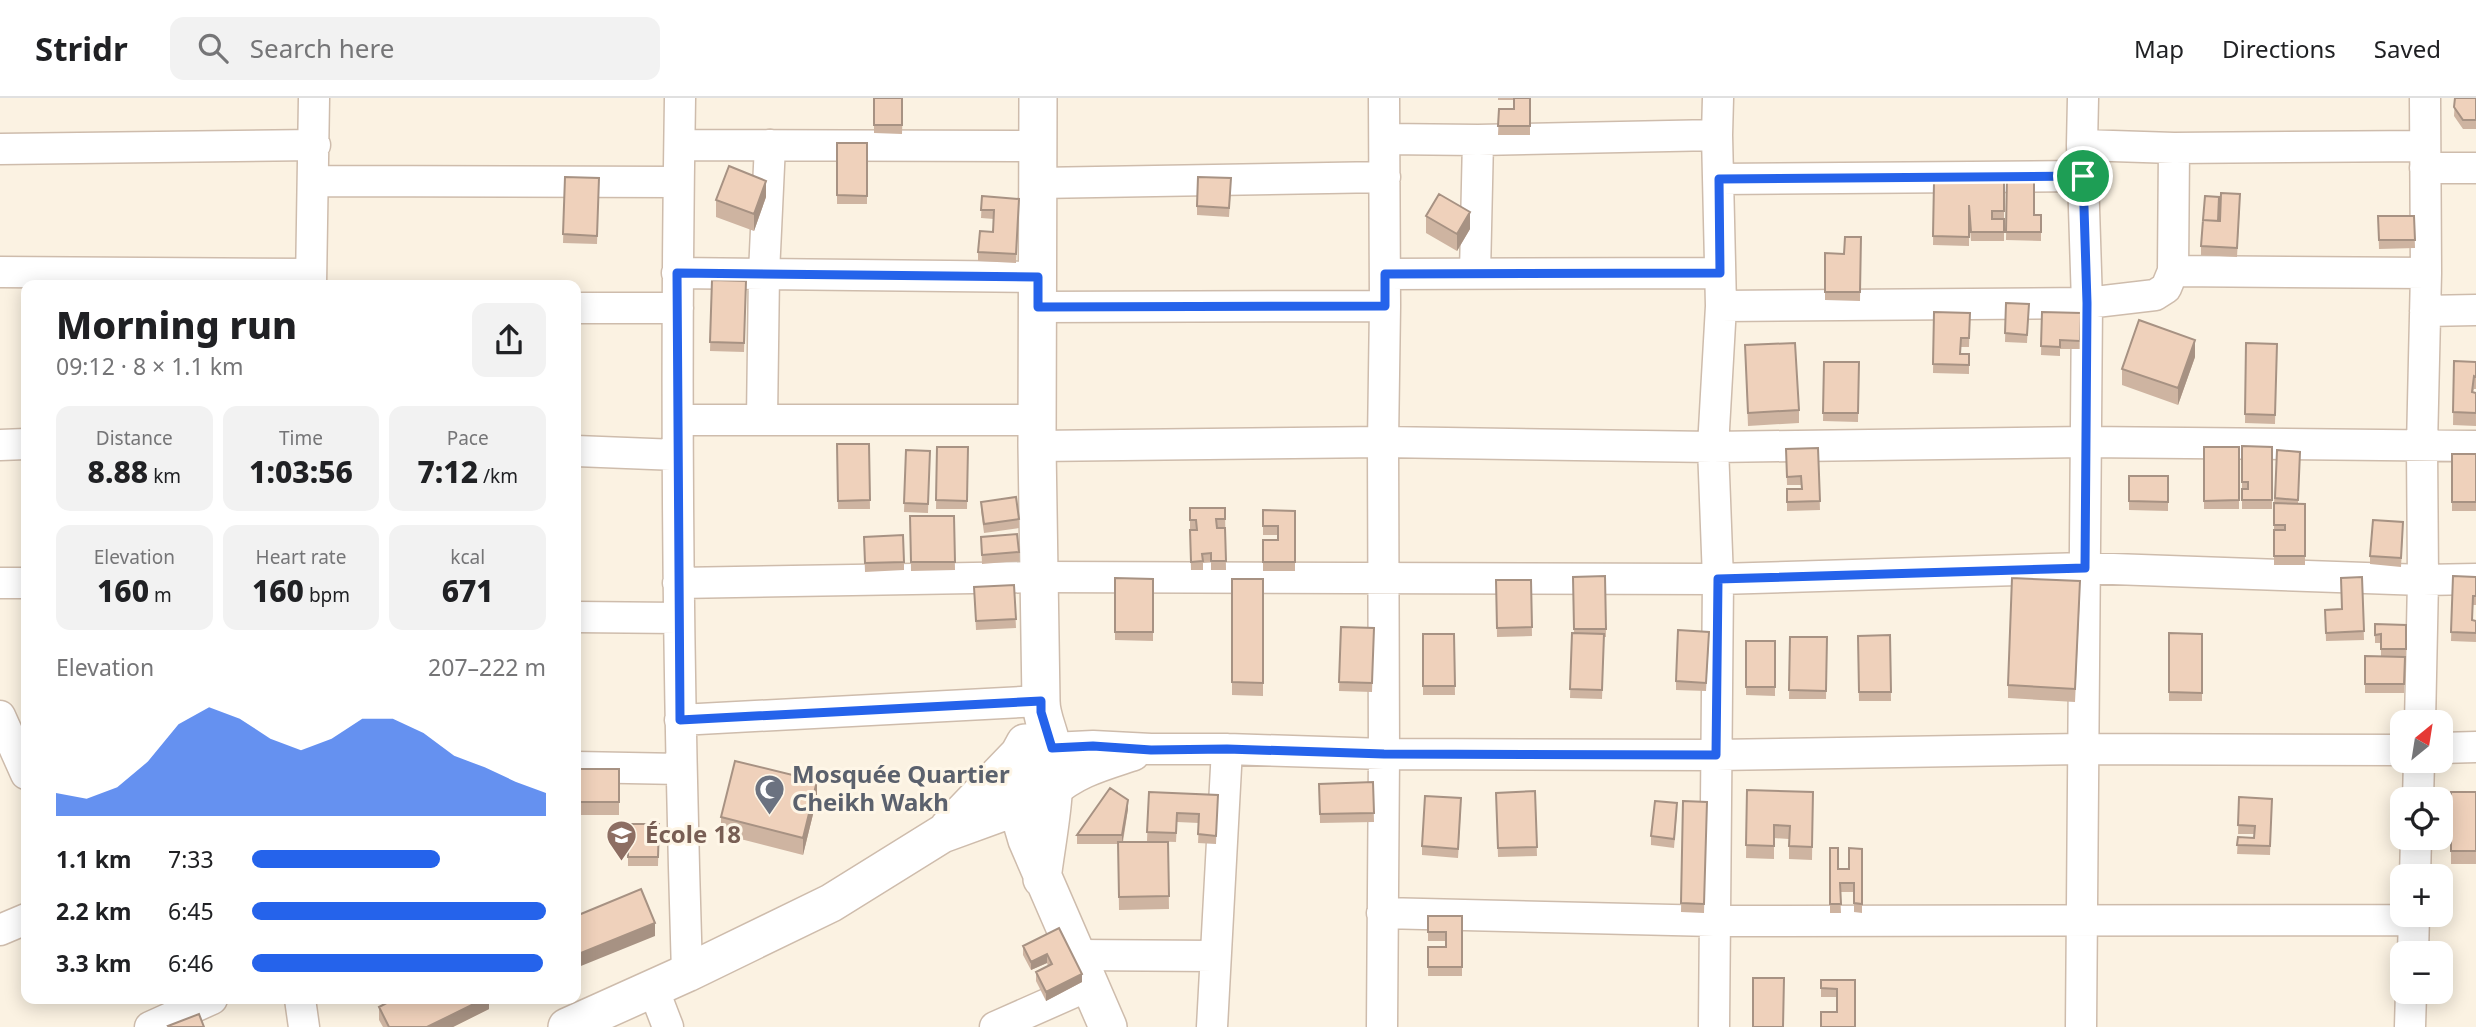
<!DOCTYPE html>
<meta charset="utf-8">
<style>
:root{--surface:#fff;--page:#f2f2f2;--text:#202124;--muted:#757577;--line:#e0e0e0;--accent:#2563eb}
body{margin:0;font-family:"Noto Sans",sans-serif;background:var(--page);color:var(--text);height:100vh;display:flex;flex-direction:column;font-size:26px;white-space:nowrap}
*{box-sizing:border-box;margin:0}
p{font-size:23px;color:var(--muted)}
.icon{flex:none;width:38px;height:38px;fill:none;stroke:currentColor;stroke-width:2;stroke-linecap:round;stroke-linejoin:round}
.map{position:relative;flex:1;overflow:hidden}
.panel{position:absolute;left:21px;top:182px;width:560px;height:724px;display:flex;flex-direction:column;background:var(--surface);border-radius:14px;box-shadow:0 4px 18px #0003}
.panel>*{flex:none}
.needle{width:46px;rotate:30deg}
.buttons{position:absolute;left:2390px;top:612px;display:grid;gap:14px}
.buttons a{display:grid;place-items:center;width:63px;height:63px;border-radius:14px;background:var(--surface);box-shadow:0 4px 18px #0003;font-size:35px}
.pin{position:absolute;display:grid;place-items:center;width:60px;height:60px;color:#fff;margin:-30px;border:4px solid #fff;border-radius:50%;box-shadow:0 2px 7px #0007}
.round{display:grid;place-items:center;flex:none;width:74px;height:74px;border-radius:14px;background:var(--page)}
.summary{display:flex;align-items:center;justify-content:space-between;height:119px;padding:0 35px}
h1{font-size:38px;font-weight:800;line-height:52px}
.figures{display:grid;grid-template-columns:repeat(3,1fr);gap:10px;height:119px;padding:7px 35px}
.figures div{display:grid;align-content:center;border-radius:14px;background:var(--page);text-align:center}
.figures b{font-size:30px;font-weight:800}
.figures small{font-size:19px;font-weight:400}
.figures p{font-size:19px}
.chart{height:196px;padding:14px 35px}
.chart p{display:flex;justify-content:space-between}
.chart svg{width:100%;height:126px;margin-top:7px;fill:var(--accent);opacity:.7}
ul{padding:0 35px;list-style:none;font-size:23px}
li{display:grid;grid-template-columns:112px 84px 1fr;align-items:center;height:52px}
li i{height:18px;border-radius:9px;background:var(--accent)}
header{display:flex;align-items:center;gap:42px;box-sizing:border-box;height:98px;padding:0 35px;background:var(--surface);border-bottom:2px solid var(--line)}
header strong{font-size:33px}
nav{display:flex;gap:38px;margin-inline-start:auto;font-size:24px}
.search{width:490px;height:63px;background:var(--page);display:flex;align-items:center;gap:18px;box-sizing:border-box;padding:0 24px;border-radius:14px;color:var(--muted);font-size:26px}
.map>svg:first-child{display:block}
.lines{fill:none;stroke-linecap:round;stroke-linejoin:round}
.minor-casing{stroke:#cebcac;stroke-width:33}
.tertiary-casing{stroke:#cebcac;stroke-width:40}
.minor{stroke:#fff;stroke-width:30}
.tertiary{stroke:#fff;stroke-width:37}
.wall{fill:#ceb4a1}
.shaded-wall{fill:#a79283}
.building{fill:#efd1bb;stroke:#a79283;stroke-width:2}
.route-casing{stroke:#fff;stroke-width:14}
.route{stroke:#2563eb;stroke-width:9}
.labels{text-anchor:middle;stroke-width:6;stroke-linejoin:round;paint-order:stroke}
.worship-label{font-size:24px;font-weight:bold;fill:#5b616d;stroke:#fef6e7;text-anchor:start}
.education-label{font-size:24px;font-weight:bold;fill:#785e54;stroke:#fef6e7;text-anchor:start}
</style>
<header>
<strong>Stridr</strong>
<div class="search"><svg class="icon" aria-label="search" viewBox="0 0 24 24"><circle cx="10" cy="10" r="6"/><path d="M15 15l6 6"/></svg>Search here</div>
<nav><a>Map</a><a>Directions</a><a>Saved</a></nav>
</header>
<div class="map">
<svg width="2476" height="929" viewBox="0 0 2476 929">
<rect width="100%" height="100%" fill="#fbf2e2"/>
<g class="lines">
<defs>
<path id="minor" d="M680,0C675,292 678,584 687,875
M1385,41L1478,42L1717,37
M680,47L1038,48
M2082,47L2174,50L2424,48
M0,51L315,47
M2425,70H2476
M1719,81L2083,78
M314,83L678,84
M1038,85L1385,79
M2173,173L2426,175
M0,174L311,176
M677,175L1038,179
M1475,175L1478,42
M1385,176L1719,175
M311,187L314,0
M1721,208L2087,205L2155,197L2166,190L2173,173L2174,50
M1038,209L1385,208
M576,210H678
M2425,213L2476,212
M762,321L764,175L770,47
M678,322H1038
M0,347L26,346
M1037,348L1383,344L1713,349L2086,344L2476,348
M576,353L677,357
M0,485H26
M678,485L1039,479L1718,481L2085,470L2423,482L2476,481
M576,519L678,520
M0,618L26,676
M680,622L1041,603
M2420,625L2423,482L2422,348L2426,175L2425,0
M1052,650L1093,648L1151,651H1227L1384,656L1716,657L2082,651L2403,652
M2441,650L2476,649
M576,669L681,671
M1052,696C1076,674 1104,667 1134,657
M2418,702L2419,663
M2415,779L2416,740
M1382,815L1714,823L2414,822
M0,832L26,821
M2413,856L2414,817
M1077,857L1214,858
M653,890L668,929
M300,901L304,929
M150,929L212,901
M995,929L1090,887
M1212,929L1227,651
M1382,929L1384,656L1383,344L1385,208L1384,0
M1714,929L1718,481L1713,349L1721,208L1717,37L1718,0
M2081,929L2087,205L2082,47L2083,0
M2410,929L2411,894"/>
<path id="tertiary" d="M1038,0L1037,348L1041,603C1041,620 1050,634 1052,651C1058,693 1047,739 1042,781
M1019,656L1017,708L1027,742L1108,929
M949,729L1019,656L1025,645
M567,929L687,875L831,805L942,736L1052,696"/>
</defs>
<use href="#minor" class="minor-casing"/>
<use href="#tertiary" class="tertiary-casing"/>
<use href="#minor" class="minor"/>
<use href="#tertiary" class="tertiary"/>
</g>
<path class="wall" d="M874,0H903L902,36L874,35Z
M1498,0H1530V37H1498L1499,11H1514V2H1498Z
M2455,0H2476V31H2463L2454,18Z
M837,45H867V106H837Z
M2004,78V143H1971L1969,116V148L1933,147L1934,84H1970Z
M2007,78L2034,117H2041V143L2006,142Z
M565,79L599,80L597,146L563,145Z
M1231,89L1229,119L1197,117V108Z
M982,98L1019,110L1016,165L978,163V154L993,134L994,121L981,120Z
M766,99L754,133L716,119V102Z
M2240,105L2237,159L2201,157V148L2218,123H2220Z
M1426,118L1470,131L1457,153L1426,135Z
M2378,118H2414L2415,150L2379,151Z
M1861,139L1860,203L1825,202V155L1844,156Z
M712,182L746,183L744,254L710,253Z
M2006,205L2029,206L2027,245L2005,244Z
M1934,214L1970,215L1969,249H1961V256H1969V276L1933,275Z
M2042,214L2081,215L2080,251H2060V258L2041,257Z
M2246,245L2277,246L2275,326L2245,325Z
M1745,247L1799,312V325L1748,328Z
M2195,259L2178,307L2122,287V271Z
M2454,263L2476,264V291H2474L2473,294L2476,295V328L2453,327Z
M1824,264H1859L1858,324L1823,323Z
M837,346H869L870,411H838Z
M2242,348L2272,349V411H2242Z
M937,349H968L967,411H936Z
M2204,349H2239V411H2204Z
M1818,350L1820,412L1787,413V391H1801V387H1787L1786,351Z
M906,352L930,353L928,415L904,414Z
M2277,352L2300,354L2298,405L2305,406V467H2274V405Z
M2452,356H2476V413H2452Z
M2129,378H2168V413L2129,412Z
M981,404L1019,421V430L984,435L981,413Z
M1190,410H1225L1226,472H1211V464L1203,465V472H1191L1190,432H1196V431H1190Z
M1263,412L1295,413V473H1263V442H1278V437H1263Z
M910,418H954L955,472L911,473Z
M2403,433L2401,469L2370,466V458Z
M981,439L1019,454V463L982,466Z
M864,448L904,464V472L865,474Z
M1605,478L1606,539H1604L1602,601L1570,600L1572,535H1574L1573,479Z
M2453,478L2476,479V507H2473L2472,522L2476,523V544L2451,543Z
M2362,479L2364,542L2326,543L2325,512L2342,511Z
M1115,480L1153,481V543L1115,542Z
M1232,481H1263V598L1232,597Z
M1496,482H1531L1532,538L1497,539Z
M1014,487L1016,530L976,532L974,489Z
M2080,496L2075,604L2008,600V587Z
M2375,526L2406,527V560H2405L2404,595H2365V558H2381V545H2375Z
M1341,529L1374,530L1372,594L1339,593Z
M2169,535L2202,536V603H2169Z
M1423,536H1454L1455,597H1423Z
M1890,537L1891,603H1859L1858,538Z
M1790,539H1827L1826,601H1789Z
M1709,543L1706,593L1676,592V583Z
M1746,543H1775V598L1746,597Z
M576,671H619V717H576Z
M1373,684L1374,724L1320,725L1319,686Z
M1747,692L1813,694L1812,762L1789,761V741L1774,740V761L1746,760Z
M1535,693L1537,758L1498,759L1496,695Z
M1149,694L1218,697L1216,746L1198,745L1199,725L1177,724L1176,744L1147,743Z
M2451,694H2476V766H2451Z
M2239,699L2272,701L2270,757L2237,756L2238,739L2254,740V736H2238Z
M817,700L803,757L721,736V719Z
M1683,703L1707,704L1704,815L1681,814Z
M1461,709L1458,760L1422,757V748Z
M1128,711L1123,744H1168L1169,811L1119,812L1118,746H1077V737Z
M1677,714L1674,750L1651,747V738Z
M628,726H659L658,768H628Z
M1830,750L1838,771H1849L1862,751V815L1854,814V794H1840L1841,815H1830Z
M1428,818H1462V878H1428V849H1446V843H1428Z
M1059,830L1082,884L1046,903L1036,883V874L1048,868L1047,865L1031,872L1023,857V848Z
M1821,882H1855L1837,914V899H1821Z
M489,901V911L453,929H383L379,922V909Z"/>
<path class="shaded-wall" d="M766,83V99L754,133V116Z
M1470,114V131L1457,153V136Z
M2195,242V259L2178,307V290Z
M817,683V700L803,757V740Z
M1128,702V711L1122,746V737Z
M655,825V838L576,870V857Z
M1047,856V865L1031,872V864Z
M1082,876V884L1046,903V894Z
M484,901H489V911L453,929H427Z
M498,901H507L498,905Z"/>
<path class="building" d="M874,0H902V27H874Z
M1514,0H1530V28H1498L1499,11H1514Z
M2455,0H2476V22H2463L2454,9Z
M837,45H867V98L837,97Z
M729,68L766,83L754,116L716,102Z
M1970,78H2004V113H1992V121H2004V134H1971L1969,107V139L1933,138L1934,84H1970Z
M2007,78L2034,79V117H2041V134H2006Z
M565,79L599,80L597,138L563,136Z
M1198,79L1231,80L1229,110L1197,108Z
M2221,95L2240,96L2237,150L2201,148L2203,122L2220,123Z
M1439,96L1470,114L1457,136L1426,118Z
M982,98L1019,101L1016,156L978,154L980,133L993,134L994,112H981Z
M2205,98L2219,99L2218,123L2203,122Z
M2378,118H2414L2415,142H2379Z
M1845,139H1861L1860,194H1825V155L1844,156Z
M712,182L746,183L744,245L710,244Z
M2006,205L2029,206L2027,237L2005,235Z
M1934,214L1970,215L1969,240H1961L1960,256H1969V267L1933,266Z
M2042,214L2081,215L2080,243L2060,242V249L2041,248Z
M2139,222L2195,242L2178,290L2122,271Z
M1795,245L1799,312L1748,315L1745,247Z
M2246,245L2277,246L2275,317L2245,316Z
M2454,263L2476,264V279L2474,278L2472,294L2476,295V315L2453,314Z
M1824,264H1859L1858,315H1823Z
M837,346H869L870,402L838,403Z
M2242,348L2272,349V402H2242V391H2248V384H2242Z
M937,349H968L967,403L936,402Z
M2204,349H2239V402L2204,403Z
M1818,350L1820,403L1787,404V391H1802L1801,378L1787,379L1786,351Z
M906,352L930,353L928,406L904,405Z
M2277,352L2300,354L2298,402L2275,400Z
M2452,356H2476V404H2452Z
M2129,378H2168V404L2129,403Z
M1016,399L1019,421L984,426L981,404Z
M2274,405L2305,406V458H2274V432H2285V427H2274Z
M1190,410H1225V421H1216L1217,430H1225L1226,463H1211V455L1202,456L1203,463L1191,464L1190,432H1197L1196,422H1190Z
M1263,412L1295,413V464H1263V442H1278V428H1263Z
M910,418H954L955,464H911Z
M2373,422L2403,424L2401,460L2370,458Z
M1017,436L1019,454L982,457L981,439Z
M903,437L904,464L865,465L864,439Z
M1605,478L1606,531H1574L1573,479Z
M2453,478L2476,479V498H2473L2472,522L2476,523V535L2451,534Z
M2362,479L2364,533L2326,535L2325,512L2342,511L2341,480Z
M1115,480L1153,481V534H1115Z
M2012,480L2080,483L2075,591L2008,587Z
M1232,481H1263V585L1232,584Z
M1496,482H1531L1532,529L1497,530Z
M1014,487L1016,521L976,523L974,489Z
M2375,526L2406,527V551H2381V536L2375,537Z
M1341,529L1374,530L1372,585L1339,584Z
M1678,532L1709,534L1706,585L1676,583Z
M1572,535L1604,536L1602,592L1570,591Z
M2169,535L2202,536V595L2169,594Z
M1423,536H1454L1455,588H1423Z
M1890,537L1891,594H1859L1858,538Z
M1790,539H1827L1826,593L1789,592Z
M1746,543H1775V589H1746Z
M2365,558L2405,559L2404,586H2365Z
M735,663L817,683L803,740L721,719Z
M576,671H619V704H576Z
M1373,684L1374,715L1320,716L1319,686Z
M1110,690L1128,702L1122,737H1077Z
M1747,692L1813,694L1812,749L1789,748L1790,728L1774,727V748L1746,747Z
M1535,693L1537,749L1498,750L1496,695Z
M1149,694L1218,697L1216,738L1198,736L1199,716L1177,715L1176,735L1147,734Z
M2451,694H2476V753H2451Z
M1425,698L1461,700L1458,751L1422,748Z
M2239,699L2272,701L2270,748L2237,747L2238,739L2254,740L2255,728L2238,727Z
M1655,703L1677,705L1674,741L1651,738Z
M1683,703L1707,704L1704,806L1681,805Z
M628,726H659L658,759H628Z
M1118,744H1168L1169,798L1119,799Z
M1830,750H1838V771H1849V750L1862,751V806L1854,805V785H1840L1841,806H1830Z
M641,791L655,825L576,857V818Z
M1428,818H1462V869H1428V849H1446V834H1428Z
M1059,830L1082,876L1046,894L1036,874L1052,866L1047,856L1031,864L1023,848Z
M1753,880H1784L1783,929H1753Z
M1821,882H1855V929H1821V914H1837V891L1821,890Z
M394,901H484L427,929H389L379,909Z
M199,916L204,929H169L168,928Z"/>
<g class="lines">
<defs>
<path id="route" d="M2083,78L2087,205L2085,470L1718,481L1716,657L1384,656L1227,651L1151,652L1093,648L1052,650L1041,614V603L680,622L677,175L1038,179V209L1385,208V176L1720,175L1719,81Z"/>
</defs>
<use href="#route" class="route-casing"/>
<use href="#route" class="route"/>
</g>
<defs>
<symbol id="mosque-pin" viewBox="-11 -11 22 30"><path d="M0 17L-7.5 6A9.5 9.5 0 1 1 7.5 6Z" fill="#6b7280" stroke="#fef6e7"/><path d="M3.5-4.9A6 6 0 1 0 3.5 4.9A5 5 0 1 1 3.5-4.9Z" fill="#fff"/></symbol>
<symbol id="school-pin" viewBox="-11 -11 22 30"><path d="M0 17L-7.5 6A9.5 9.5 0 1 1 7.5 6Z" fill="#8d6e63" stroke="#fef6e7"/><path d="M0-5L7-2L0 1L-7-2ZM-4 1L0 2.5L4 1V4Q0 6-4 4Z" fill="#fff"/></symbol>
</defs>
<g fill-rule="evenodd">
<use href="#mosque-pin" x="752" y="674" width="35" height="47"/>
<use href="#school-pin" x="604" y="720" width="35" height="47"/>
</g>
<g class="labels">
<g class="worship-label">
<text x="792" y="685">Mosquée Quartier<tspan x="792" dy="28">Cheikh Wakh</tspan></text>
</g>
<g class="education-label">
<text x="645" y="745">École 18</text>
</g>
</g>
</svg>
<div class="buttons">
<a><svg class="needle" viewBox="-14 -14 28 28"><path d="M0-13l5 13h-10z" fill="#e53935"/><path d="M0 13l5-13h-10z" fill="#757577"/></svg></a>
<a><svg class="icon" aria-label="locate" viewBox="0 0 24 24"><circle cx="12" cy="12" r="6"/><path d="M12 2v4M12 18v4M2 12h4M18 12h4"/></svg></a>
<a>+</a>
<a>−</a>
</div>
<div class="pin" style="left:2083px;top:78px;background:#1e9e55"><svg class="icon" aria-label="arrive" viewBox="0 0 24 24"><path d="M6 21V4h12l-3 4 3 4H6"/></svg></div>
<section class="panel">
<div class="summary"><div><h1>Morning run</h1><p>09:12 · 8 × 1.1 km</p></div><a class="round"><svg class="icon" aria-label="share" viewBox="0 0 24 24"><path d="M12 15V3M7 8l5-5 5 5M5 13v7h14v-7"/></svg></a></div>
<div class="figures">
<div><p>Distance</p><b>8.88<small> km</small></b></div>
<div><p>Time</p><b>1:03:56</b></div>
<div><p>Pace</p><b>7:12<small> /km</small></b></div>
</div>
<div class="figures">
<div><p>Elevation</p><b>160<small> m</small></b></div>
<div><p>Heart rate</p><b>160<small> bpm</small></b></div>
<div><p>kcal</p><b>671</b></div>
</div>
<div class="chart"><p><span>Elevation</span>207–222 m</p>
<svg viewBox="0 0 160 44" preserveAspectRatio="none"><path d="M0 44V36L10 38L20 34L30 25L40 12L50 6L60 10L70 17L80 21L90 17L100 10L110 10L120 15L130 23L140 27L150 32L160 36V44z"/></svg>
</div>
<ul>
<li><b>1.1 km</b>7:33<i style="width:64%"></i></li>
<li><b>2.2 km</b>6:45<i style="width:100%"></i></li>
<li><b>3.3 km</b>6:46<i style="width:99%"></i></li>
</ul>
</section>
</div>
